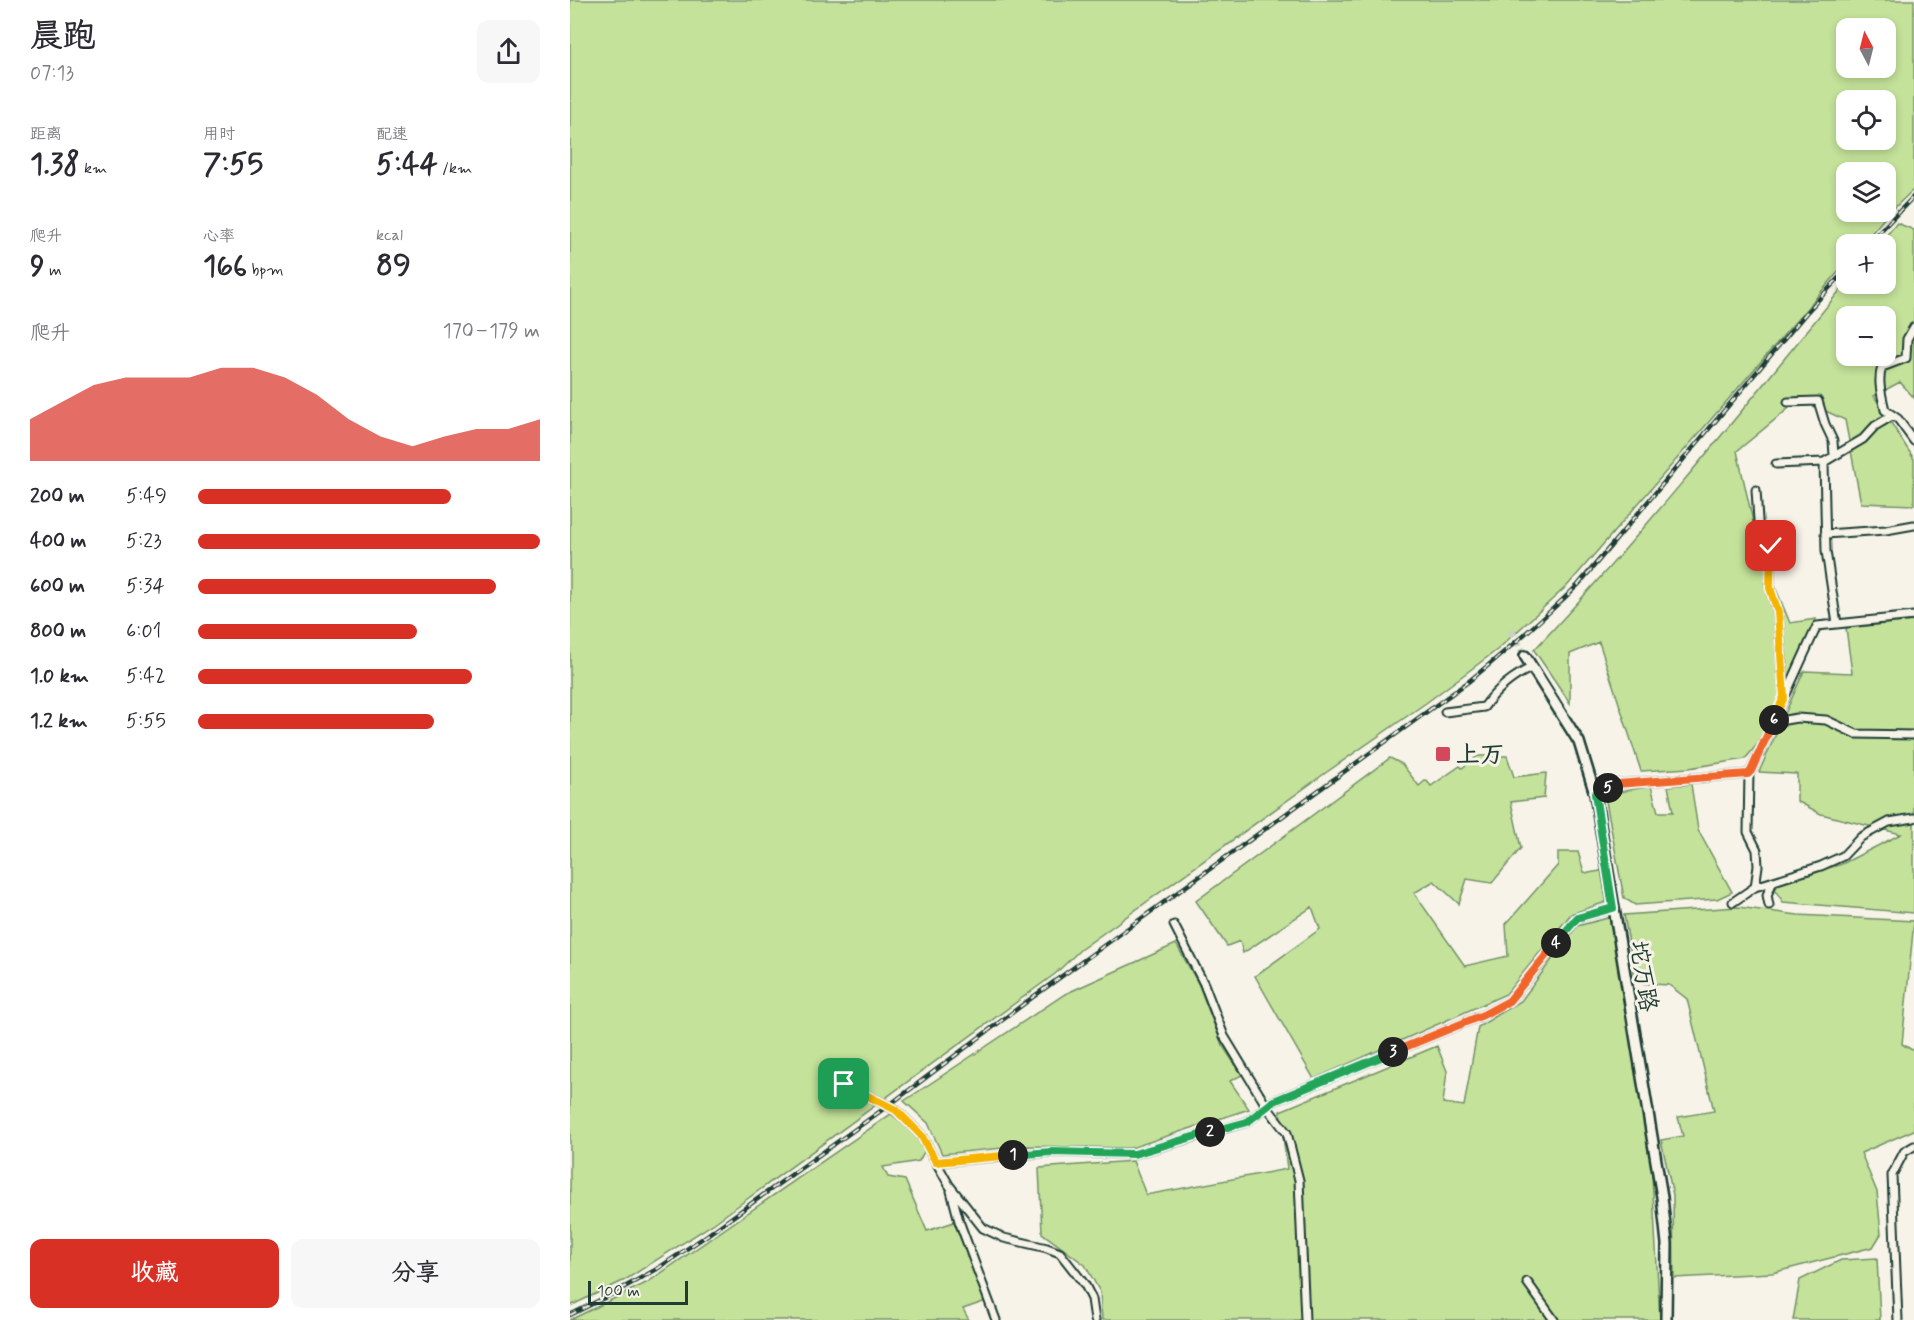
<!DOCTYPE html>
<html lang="zh">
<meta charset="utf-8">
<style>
:root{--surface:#fff;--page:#f7f7f7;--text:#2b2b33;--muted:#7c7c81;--accent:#d93025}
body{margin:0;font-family:Mynerve,"LXGW WenKai TC",sans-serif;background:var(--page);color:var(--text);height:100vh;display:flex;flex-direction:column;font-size:22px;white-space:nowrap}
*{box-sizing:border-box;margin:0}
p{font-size:20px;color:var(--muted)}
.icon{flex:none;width:33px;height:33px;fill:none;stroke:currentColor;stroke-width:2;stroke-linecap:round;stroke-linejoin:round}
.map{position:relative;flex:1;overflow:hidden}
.details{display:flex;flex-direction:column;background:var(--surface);width:570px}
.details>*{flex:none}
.needle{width:39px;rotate:353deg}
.buttons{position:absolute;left:1266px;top:18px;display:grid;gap:12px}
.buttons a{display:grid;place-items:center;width:60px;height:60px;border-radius:12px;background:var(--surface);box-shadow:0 3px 9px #0003;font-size:30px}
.scale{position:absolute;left:18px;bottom:15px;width:100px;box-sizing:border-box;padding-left:6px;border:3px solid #1f3d34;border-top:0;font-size:16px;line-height:21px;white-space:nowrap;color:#1f3d34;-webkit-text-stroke:4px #f7f3e8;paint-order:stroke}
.pin{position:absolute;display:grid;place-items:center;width:51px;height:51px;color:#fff;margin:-26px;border-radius:12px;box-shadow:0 3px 9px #0006}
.km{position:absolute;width:30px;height:30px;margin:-15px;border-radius:50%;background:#222;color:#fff;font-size:16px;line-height:30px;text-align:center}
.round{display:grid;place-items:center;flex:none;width:63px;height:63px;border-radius:12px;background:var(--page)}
.headline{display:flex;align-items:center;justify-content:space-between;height:102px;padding:0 30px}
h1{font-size:33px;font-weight:700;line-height:45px}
.figures{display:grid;grid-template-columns:repeat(3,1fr);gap:9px;height:102px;padding:6px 30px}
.figures div{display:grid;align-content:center}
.figures b{font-size:30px;font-weight:700}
.figures small{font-size:16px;font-weight:400}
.figures p{font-size:16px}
.chart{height:168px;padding:12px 30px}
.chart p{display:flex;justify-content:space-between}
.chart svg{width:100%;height:108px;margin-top:6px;fill:var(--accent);opacity:.7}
.primary-button{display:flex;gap:12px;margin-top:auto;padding:12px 30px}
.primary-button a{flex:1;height:69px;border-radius:12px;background:var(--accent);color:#fff;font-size:24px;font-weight:700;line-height:69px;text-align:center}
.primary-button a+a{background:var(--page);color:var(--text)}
ul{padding:0 30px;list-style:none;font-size:20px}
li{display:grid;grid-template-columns:96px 72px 1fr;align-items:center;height:45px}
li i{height:15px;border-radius:8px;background:var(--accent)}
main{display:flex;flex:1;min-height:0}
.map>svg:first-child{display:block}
.green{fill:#c4e29a;stroke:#729067;stroke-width:1.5;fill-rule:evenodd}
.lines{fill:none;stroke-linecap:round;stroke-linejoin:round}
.minor-tunnel{stroke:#cccfc4;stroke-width:7;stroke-dasharray:7 3.5;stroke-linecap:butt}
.minor-casing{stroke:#1f3d34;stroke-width:11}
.secondary-casing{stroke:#1f3d34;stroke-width:14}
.minor{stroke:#f7f3e8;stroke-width:7}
.secondary{stroke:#f7f3e8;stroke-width:9}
.rail-casing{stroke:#1f3d34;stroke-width:4.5}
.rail{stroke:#f7f3e8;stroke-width:2;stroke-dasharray:7;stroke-linecap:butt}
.split-1-casing{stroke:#fff;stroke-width:12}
.split-2-casing{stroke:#fff;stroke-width:12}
.split-3-casing{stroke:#fff;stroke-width:12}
.split-4-casing{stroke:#fff;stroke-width:12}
.split-5-casing{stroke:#fff;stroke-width:12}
.split-6-casing{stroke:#fff;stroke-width:12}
.split-7-casing{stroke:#fff;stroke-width:12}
.split-1{stroke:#f5b400;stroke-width:8}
.split-2{stroke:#22a559;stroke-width:8}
.split-3{stroke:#22a559;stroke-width:8}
.split-4{stroke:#f0652b;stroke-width:8}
.split-5{stroke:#22a559;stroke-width:8}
.split-6{stroke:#f0652b;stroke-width:8}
.split-7{stroke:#f5b400;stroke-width:8}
.poi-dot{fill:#d1495b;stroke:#f7f3e8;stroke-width:2}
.labels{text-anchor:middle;stroke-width:6;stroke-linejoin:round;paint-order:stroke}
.poi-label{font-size:24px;font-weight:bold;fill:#1f3d34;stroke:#f7f3e8;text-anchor:start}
.street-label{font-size:24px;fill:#1f3d34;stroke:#f7f3e8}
</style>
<main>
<section class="details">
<div class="headline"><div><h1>晨跑</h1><p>07:13</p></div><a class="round"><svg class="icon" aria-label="share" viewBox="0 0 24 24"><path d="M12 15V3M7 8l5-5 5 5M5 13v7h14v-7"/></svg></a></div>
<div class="figures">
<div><p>距离</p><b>1.38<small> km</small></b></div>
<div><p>用时</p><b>7:55</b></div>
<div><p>配速</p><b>5:44<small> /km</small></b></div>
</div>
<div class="figures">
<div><p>爬升</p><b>9<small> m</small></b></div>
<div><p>心率</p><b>166<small> bpm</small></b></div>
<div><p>kcal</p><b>89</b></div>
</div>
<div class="chart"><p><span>爬升</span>170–179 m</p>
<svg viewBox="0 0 160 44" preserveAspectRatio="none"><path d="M0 44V27L10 20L20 13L30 10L40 10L50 10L60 6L70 6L80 10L90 17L100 27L110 34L120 38L130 34L140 31L150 31L160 27V44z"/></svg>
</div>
<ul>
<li><b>200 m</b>5:49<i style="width:74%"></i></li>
<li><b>400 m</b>5:23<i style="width:100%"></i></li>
<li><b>600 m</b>5:34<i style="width:87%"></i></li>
<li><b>800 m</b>6:01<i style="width:64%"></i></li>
<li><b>1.0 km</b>5:42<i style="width:80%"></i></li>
<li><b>1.2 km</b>5:55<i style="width:69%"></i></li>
</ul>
<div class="primary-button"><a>收藏</a><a>分享</a></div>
</section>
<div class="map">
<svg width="1344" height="1320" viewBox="0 0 1344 1320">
<rect width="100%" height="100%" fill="#f7f3e8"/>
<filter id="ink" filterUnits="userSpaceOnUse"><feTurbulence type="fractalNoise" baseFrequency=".0167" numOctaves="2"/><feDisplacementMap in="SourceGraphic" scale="12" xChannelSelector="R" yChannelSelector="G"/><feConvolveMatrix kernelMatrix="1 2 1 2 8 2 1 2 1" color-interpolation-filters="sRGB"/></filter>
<g filter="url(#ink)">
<path class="green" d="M0,0H1344V189L1318,214L1292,244H1276V263L998,585L927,650L856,703L754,774L510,950L485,974L143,1224L55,1280L0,1306ZM1276,28H1316V68H1276ZM1276,100H1316V140H1276ZM1276,172H1316V212H1276Z
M1327,223L1344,230V398L1330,382L1304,396L1344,459V505L1291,503L1275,420L1230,399L1167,451L1189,548L1220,623L1246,619L1190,741L1175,759L1119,768L1071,771L1029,642L1000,654V703L964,650C1074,533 1175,407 1276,283L1316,284V244H1309ZM1276,316H1316V356H1276Z
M1344,621V913L1213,902L1205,890L1210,882L1272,864L1331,834L1251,814L1227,801V774L1189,772L1234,671L1282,673L1276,628Z
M908,756H937L944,777L976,773L974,798L941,802L951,848L922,883L897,879L889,904L864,881L844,893L895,966L938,956L936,924L988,865V852H1008L1014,872L1019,873L1036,870L1039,901L1001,914L936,994L744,1079L685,976L750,929L742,907L673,953L670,941L657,946L626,901L820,758L832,764L849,786L856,780L861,786L890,766L892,768Z
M1121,784L1128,830L1162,892L1147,899L1065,905L1054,898L1036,801L1049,792L1081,786L1088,812H1103L1098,786Z
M1168,907L1228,915L1344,921L1332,1044L1344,1051V1130L1291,1153L1307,1192L1311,1234L1303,1247L1202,1273L1104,1278L1103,1195L1091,1140L1113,1136L1108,1117L1144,1111L1117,999L1099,985L1066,983L1054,915Z
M1042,917L1081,1158L1090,1320H532L530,1292L515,1265L472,1233L469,1168L563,1161L576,1195L717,1169L710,1111L867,1046L877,1071L873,1103L894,1106L908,1027L951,1001L1007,926Z
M606,944L628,983L652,1045L672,1075L660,1081L679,1109L561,1148L454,1146L372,1154L358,1123L334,1101L495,994Z
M321,1114L344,1132L355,1150L349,1161L313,1167L318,1177L335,1180L357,1231L384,1222L416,1301L393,1309L399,1320H0L78,1282Z
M1307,1258L1310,1320H1223L1230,1280L1271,1260Z"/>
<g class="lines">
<path class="minor-tunnel" d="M941,630L955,656"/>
<defs>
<path id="minor" d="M1344,327L1337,339L1336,358L1312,367C1307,381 1312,396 1315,410L1328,419L1344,441
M1218,402L1248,401L1255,424L1263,441L1264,456
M1254,462L1256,551L1267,624
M1206,464L1254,462L1293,439L1305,426L1322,416
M1186,490L1189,535L1201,546L1200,588L1208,612L1214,694
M1255,534L1316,530L1344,525
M875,712L914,707C927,689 943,676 963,667
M1203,722L1227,718L1256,720L1286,734L1344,735
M1179,772L1178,832L1187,850L1188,866L1185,887
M1025,794L1047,784L1178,774L1181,771L1247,626L1344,616
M1163,902L1185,887L1251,866L1273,856L1291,837L1319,822L1344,818
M1199,905L1197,895L1203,881
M604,925L634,984L654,1036L697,1107L717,1133L729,1180L735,1320
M274,1084L326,1110L351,1135L379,1185L413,1228L434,1238L477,1248L490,1253L515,1285L522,1299L525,1320
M366,1162L481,1152L564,1154L677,1122L704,1101L913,1015L939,1001L1007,918L1043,908
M381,1191L389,1221L426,1320
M957,1282L984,1320
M1328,1320L1322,1175L1334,1152L1344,1146"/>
<path id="secondary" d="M955,656L1009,742L1025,794L1092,1197L1097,1244L1096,1320"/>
</defs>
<use href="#minor" class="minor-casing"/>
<use href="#secondary" class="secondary-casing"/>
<use href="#minor" class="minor"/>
<use href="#secondary" class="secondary"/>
<defs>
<path id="rail" d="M1298,244L1344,196
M0,1315L42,1294L87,1269L133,1238L326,1100L463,997L898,682C936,651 973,619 1008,585L1236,313L1276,270"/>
</defs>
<use href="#rail" class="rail-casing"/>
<use href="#rail" class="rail"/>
</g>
</g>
<g class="lines" filter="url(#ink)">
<defs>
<path id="split-1" d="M274,1084L326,1110L351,1135L366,1162L443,1155"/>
<path id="split-2" d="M443,1155L481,1152L564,1154L640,1132"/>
<path id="split-3" d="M640,1132L677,1122L704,1101L823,1052"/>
<path id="split-4" d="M823,1052L913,1015L939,1001L986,943"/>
<path id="split-5" d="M986,943L1007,918L1043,908L1025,794L1038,788"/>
<path id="split-6" d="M1038,788L1047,784L1178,774L1181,771L1204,720"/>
<path id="split-7" d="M1201,546L1200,588L1208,612L1214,697L1204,720"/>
</defs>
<use href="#split-1" class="split-1-casing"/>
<use href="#split-2" class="split-2-casing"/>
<use href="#split-3" class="split-3-casing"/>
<use href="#split-4" class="split-4-casing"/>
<use href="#split-5" class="split-5-casing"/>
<use href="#split-6" class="split-6-casing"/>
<use href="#split-7" class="split-7-casing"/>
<use href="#split-1" class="split-1"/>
<use href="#split-2" class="split-2"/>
<use href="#split-3" class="split-3"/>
<use href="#split-4" class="split-4"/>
<use href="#split-5" class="split-5"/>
<use href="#split-6" class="split-6"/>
<use href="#split-7" class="split-7"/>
</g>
<rect class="poi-dot" x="865" y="746" width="16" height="16" rx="3"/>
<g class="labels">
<g class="poi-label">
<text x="886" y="762">上万</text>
</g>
<g class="street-label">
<text transform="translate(1074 976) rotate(81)" y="8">坨万路</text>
</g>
</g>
</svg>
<div class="buttons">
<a><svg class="needle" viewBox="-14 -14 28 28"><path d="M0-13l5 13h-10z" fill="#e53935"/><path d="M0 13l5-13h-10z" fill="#7c7c81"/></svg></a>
<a><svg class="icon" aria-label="locate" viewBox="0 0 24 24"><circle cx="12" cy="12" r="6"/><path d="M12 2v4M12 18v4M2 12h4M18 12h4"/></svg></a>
<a><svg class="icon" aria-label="layers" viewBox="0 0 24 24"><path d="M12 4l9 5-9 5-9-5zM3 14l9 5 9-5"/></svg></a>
<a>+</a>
<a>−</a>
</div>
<div class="scale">100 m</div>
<div class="pin" style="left:274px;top:1084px;background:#1e9e55"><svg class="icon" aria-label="arrive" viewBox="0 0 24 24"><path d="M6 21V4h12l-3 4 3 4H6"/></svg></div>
<div class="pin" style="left:1201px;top:546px;background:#d93025"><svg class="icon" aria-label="check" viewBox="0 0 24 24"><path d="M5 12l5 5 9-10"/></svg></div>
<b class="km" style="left:443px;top:1155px">1</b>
<b class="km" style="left:640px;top:1132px">2</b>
<b class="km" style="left:823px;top:1052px">3</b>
<b class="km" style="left:986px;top:943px">4</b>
<b class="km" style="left:1038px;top:788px">5</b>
<b class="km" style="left:1204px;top:720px">6</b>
</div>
</main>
